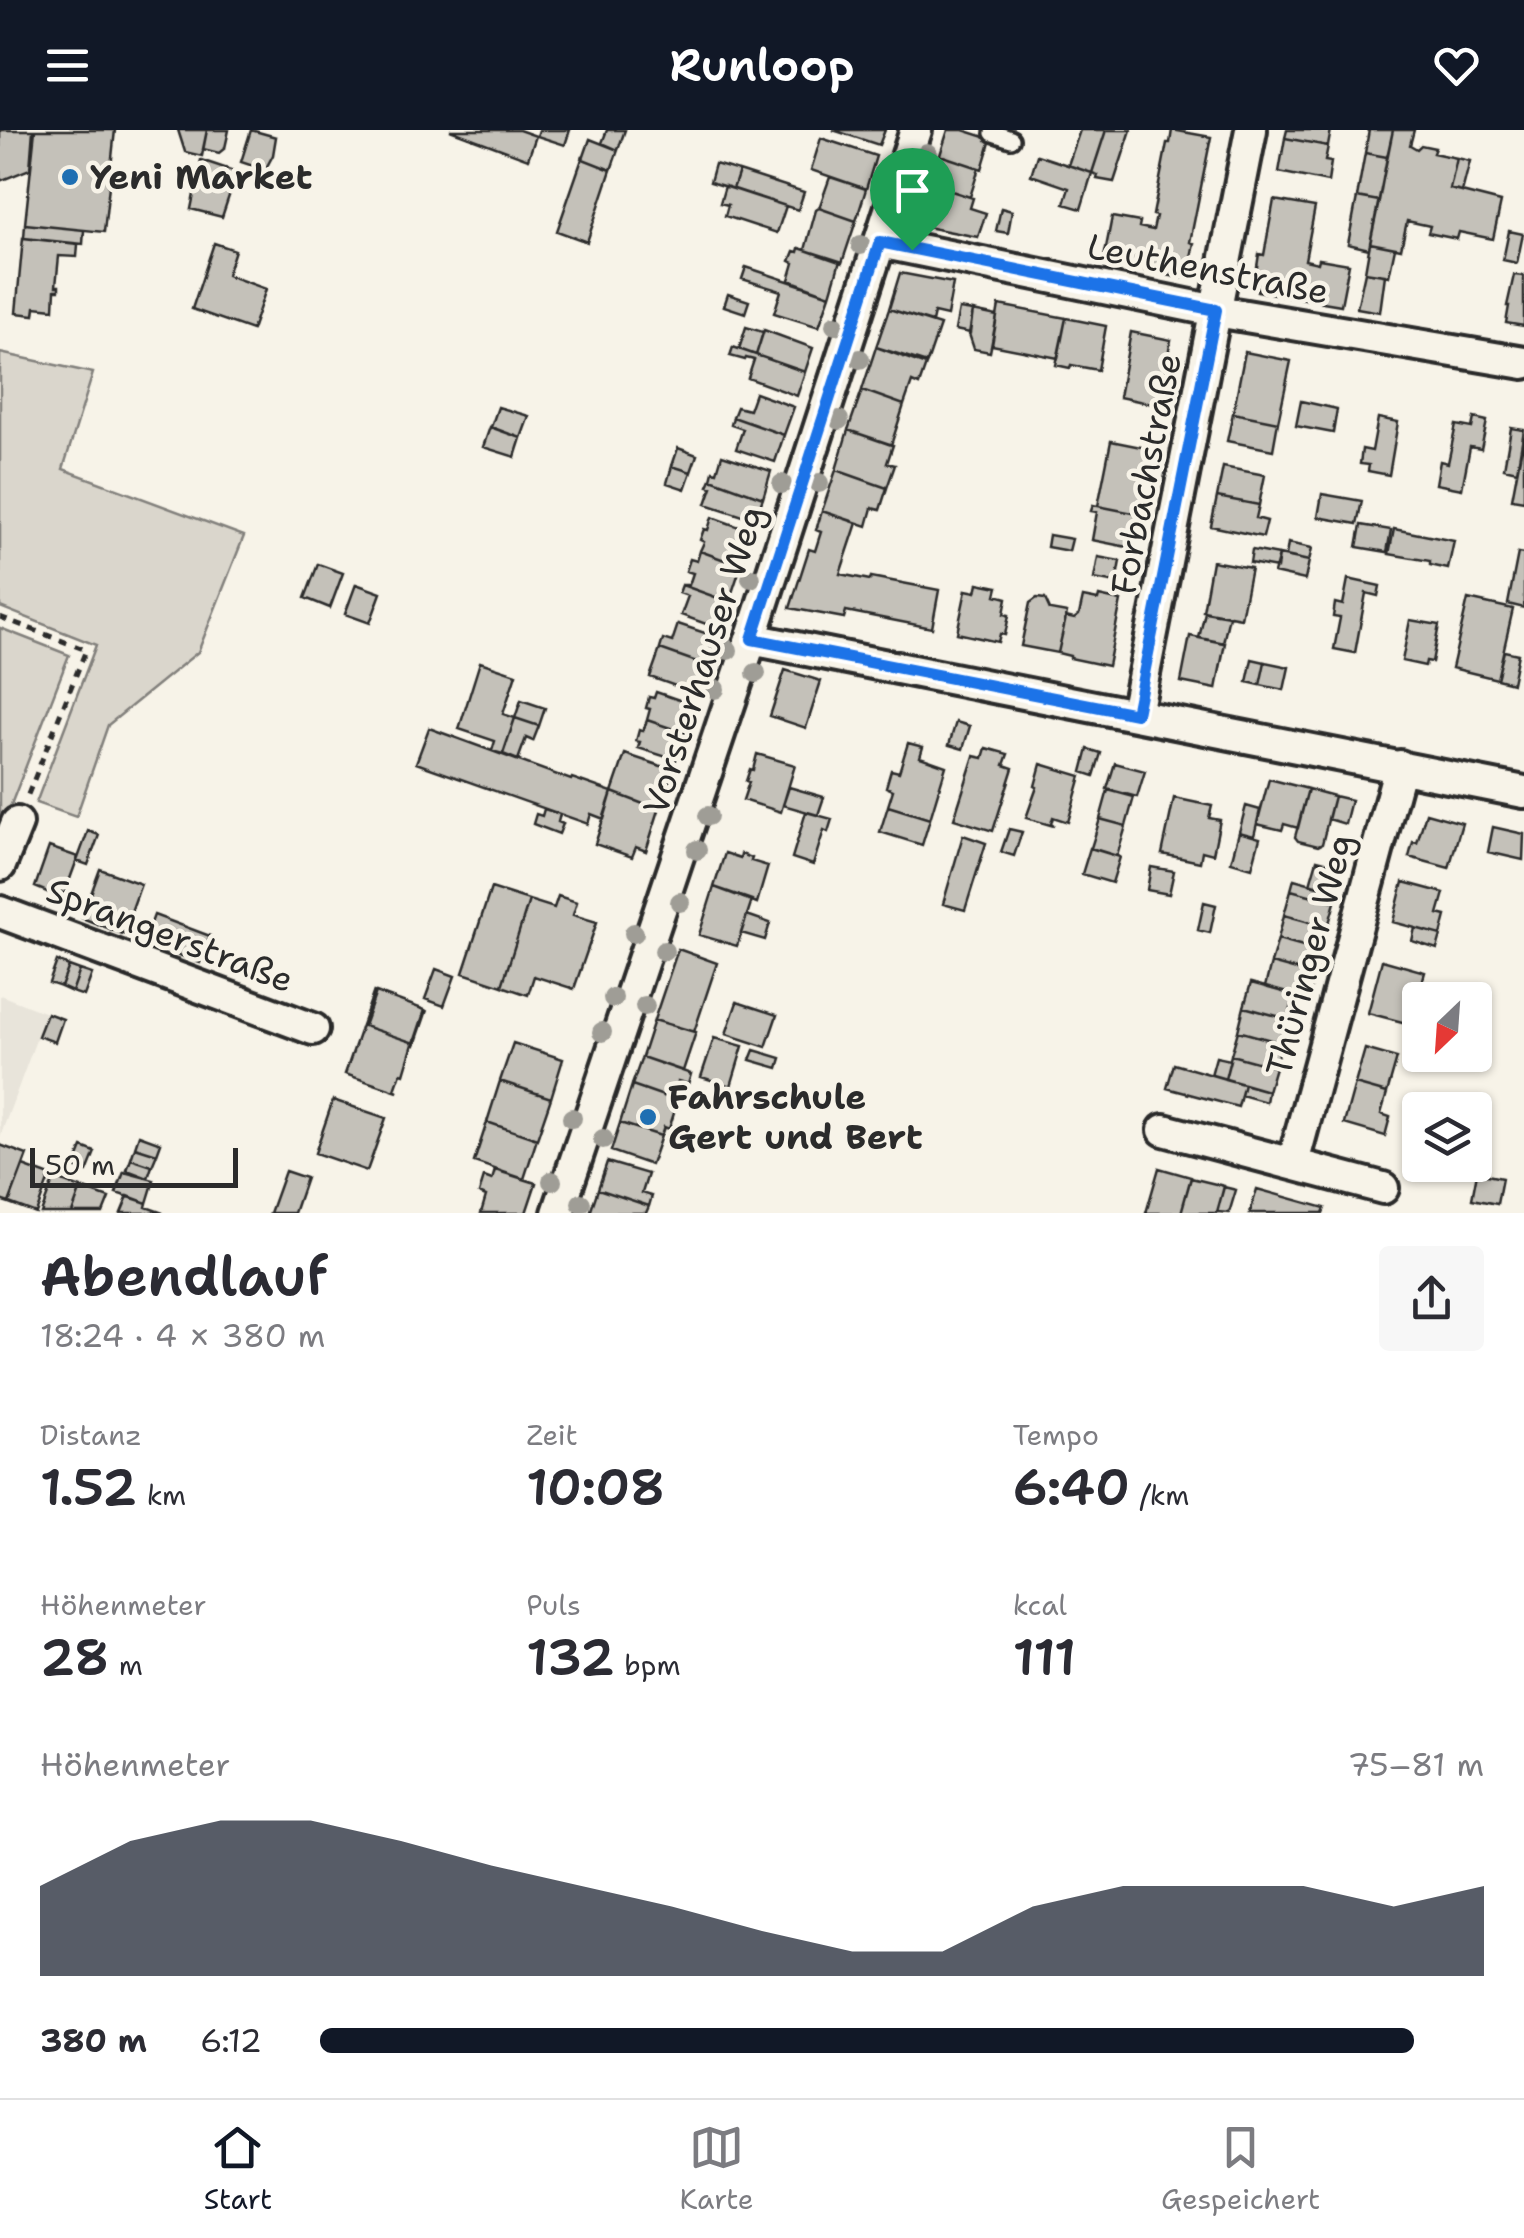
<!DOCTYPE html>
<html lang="de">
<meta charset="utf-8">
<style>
:root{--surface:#fff;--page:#f7f7f7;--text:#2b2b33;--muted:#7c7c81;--line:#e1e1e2;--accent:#111827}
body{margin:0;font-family:"Shantell Sans",sans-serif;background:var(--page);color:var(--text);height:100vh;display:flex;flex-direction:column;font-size:38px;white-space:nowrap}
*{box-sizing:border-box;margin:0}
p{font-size:32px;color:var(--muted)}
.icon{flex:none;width:55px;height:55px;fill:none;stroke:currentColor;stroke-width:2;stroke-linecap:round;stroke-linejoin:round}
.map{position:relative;height:1083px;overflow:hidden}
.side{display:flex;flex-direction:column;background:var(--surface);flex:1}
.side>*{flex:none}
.needle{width:65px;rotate:205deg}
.controls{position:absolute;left:1402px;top:852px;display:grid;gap:20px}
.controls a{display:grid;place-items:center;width:90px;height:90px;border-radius:10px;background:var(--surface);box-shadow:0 2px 8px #0004;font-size:50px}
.scale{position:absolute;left:30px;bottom:25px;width:208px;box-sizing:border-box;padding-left:10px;border:5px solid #2b2b2b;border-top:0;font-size:28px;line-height:35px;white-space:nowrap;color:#2b2b2b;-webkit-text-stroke:8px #f7f3e8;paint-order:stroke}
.pin{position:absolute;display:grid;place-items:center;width:85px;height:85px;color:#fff;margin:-102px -42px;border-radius:50% 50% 50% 0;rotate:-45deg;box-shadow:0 0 10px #0007}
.pin .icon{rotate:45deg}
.round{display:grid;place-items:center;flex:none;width:105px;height:105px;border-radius:10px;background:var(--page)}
.overview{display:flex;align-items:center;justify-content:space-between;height:170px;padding:0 40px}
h1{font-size:55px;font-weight:600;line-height:75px}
.stats{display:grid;grid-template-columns:repeat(3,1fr);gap:15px;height:170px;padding:10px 40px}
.stats div{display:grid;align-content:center}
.stats b{font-size:50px;font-weight:600}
.stats small{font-size:28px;font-weight:400}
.stats p{font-size:28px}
.chart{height:280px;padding:20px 40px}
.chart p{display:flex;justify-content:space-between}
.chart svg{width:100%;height:180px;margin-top:10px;fill:var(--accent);opacity:.7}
ul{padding:0 40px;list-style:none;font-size:32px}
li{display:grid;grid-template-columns:160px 120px 1fr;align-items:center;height:75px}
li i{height:25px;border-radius:12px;background:var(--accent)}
header{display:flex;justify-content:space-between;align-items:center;height:130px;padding:0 40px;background:var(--accent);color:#fff;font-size:45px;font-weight:600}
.dock{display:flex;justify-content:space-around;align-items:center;height:140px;border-top:2px solid var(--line);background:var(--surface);font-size:28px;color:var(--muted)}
.dock a{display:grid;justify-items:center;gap:5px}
.dock .active{color:var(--accent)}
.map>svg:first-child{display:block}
.built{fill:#e8e4da}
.green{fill:#dad6cc;stroke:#82807c;stroke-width:2.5}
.building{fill:#c4c1b9;stroke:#2b2b2b;stroke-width:2.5}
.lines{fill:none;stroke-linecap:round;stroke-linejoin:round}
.service-casing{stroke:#2b2b2b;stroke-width:22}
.minor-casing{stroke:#2b2b2b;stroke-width:38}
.path{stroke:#2b2b2b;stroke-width:5;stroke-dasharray:8 8;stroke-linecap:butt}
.service{stroke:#f7f3e8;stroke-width:15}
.minor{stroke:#f7f3e8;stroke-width:30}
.tree{fill:#9f9d96}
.route-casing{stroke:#fff;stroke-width:20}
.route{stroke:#1a73e8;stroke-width:12}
.poi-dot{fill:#1f6fb2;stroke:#f7f3e8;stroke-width:4}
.labels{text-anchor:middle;stroke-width:9;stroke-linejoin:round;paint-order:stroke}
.poi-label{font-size:35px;font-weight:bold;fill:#2b2b2b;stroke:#f7f3e8;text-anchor:start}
.street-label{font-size:35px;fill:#2b2b2b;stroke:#f7f3e8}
</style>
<header><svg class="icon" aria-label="menu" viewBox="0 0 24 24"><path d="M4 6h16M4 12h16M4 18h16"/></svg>Runloop<svg class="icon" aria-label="heart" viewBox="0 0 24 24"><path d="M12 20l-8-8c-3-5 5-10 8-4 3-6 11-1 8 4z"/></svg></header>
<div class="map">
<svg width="1524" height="1083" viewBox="0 0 1524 1083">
<rect width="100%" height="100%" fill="#f7f3e8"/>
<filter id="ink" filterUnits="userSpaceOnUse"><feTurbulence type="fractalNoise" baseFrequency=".01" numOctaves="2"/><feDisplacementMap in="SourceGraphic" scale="20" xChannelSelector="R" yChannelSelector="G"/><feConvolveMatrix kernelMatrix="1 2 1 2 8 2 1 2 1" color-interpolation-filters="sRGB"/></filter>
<g filter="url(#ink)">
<path class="built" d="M0,865L46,883L0,1007Z"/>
<path class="green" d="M0,223L93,243L63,339L244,406L198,522L108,595L76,687L36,673L96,515L0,477Z
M0,498L69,525L0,703Z"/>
<path class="building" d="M0,0H33L30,39L0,51Z
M35,0H115L104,102L25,94Z
M178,0H207L202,26L185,22Z
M207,0H229L225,18L219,23L203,19Z
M251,0L276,7L273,25L265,40L241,32Z
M450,0H519L536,6L528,29Z
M539,0H570L565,15L537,6Z
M607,0H625L618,20L602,13Z
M833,0H885L879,15Z
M948,0H963L991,9L982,39L940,25Z
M1080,0H1106L1092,43L1068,35Z
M1106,0H1131L1114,52L1097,49L1098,45L1092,43Z
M1172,0L1211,7L1190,112L1194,113L1190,132L1186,131L1182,148L1145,141V136L1104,128L1112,87L1140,92L1139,97L1153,100L1156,86L1153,85L1167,13H1170Z
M1287,0H1331L1328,16L1285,8Z
M1369,0H1393L1387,27L1365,23Z
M1393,0H1414L1410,15L1417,19L1421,15L1435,18L1433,23L1457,28L1450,59L1501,72L1493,109L1459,102L1457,109L1428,103L1430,96L1407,91L1401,119L1370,113Z
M821,8L876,26L866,59L811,40Z
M1285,8L1328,16L1325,31L1331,32L1328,52L1279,42Z
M590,9L618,20L611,40L583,29Z
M1365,23L1387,27L1379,71L1357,67Z
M940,25L979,38L970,67L930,54Z
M1037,25L1092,43L1081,79L1064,74L1069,58L1031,45Z
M583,26V29L611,40L587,112L557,101Z
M1457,28L1470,31L1462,62L1450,59Z
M201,30L237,42L222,87L191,79Z
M715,34L739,41L733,59L710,52Z
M739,41L804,62L798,80L733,59Z
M830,47L866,59L856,91L819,78Z
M930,54L973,68L970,78L986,83L978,107L916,95Z
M725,56L786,76L777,103L725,86L728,75L720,73Z
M1357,67L1379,71L1369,119L1348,114Z
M1274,70L1315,77L1305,130L1318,133L1319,129L1349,134L1341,175L1257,161L1260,144L1256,143L1259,124L1264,125Z
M819,78L856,91L842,133L805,120L816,80Z
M1001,78L1012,81L1008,103L996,101Z
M25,94L84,100L83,114L24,108Z
M1509,101L1523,104L1517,133L1503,130Z
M23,108L78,114L77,127L59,126L56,156H59V160H55L54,179L35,177L34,185L16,183Z
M214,113L235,120L227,145L266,159L252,200L192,179Z
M1370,113L1395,118L1389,146L1365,142Z
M799,118L840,131L830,165L789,150L794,133L790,131L794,121L798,122Z
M746,137L830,165L819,197L774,183L781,161L742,149Z
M1365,142L1385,145L1380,182L1357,178Z
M900,143L953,153L947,186L934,183L932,192L889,179Z
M1514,145L1524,146V196L1506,193L1509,176H1507Z
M728,164L749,171L745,183L724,176Z
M999,175L1066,188L1058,228L992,215Z
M889,179L940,195L927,233L876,217Z
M959,179L973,181L970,203L955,200Z
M973,181L997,186L990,222L974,219L969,204Z
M1066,188L1106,196L1098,240L1071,235L1070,238L1056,235Z
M746,197L763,202L756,225L739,219Z
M764,200L813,218L805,242L756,225Z
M1131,202L1171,210L1158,275L1119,267Z
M733,217L805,242L797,266L748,248L754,230L746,228L745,230L730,226Z
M876,217L926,235L919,255L912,252L904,275L862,260Z
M1245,222L1291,231L1278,292L1233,283Z
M862,260L904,275L891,315L848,300Z
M755,263L794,277L784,305L733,287L737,277L749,280Z
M1301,271L1337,279L1333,303L1296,296Z
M498,277L529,286L521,308L491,297Z
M1233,283L1278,292L1273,320L1227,311Z
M733,287L784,305L775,332L736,319L743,299L731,295Z
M1378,288L1398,292L1389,345L1368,341L1369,335L1360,334L1362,319L1372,321Z
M1474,288L1487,291L1481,319L1470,317L1462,359L1436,354L1440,331L1448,333L1456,295L1472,298Z
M490,297L521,308L515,327L483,317Z
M1511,298L1524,300L1517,341L1504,338Z
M848,300L893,315L887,333L895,335L887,358L836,340Z
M1524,306V371L1512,369Z
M1111,311L1151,319L1138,384L1098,376Z
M678,318L697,325L691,342L672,336Z
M722,325L771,341L763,368L711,349L713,341L717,342Z
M672,336L691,342L685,359L667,353Z
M1223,337L1265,345L1259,375L1217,367Z
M836,340L887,358L880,380L872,378L867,396L822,381Z
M711,349L763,368L755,390L706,374L712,357L708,356Z
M1322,364L1362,371L1357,394L1318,387Z
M1217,367L1259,375L1256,388L1267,391L1263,407L1211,396Z
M1093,375L1138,384L1132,418L1092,410L1097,382L1091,381Z
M822,381L857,393L840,444L870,450L871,447L939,460L932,498L846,481L844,488L790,478L809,419L815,421L821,402L816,400Z
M712,387L753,402L741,436L700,421L704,412L700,410L704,399L708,400Z
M1361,395L1391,400L1387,422L1357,417Z
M1394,399L1454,411L1448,439L1430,435V431L1389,424Z
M1049,405L1072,409L1069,421L1047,417Z
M1288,413L1312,418L1309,431L1286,426Z
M1252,420L1279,425L1277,438L1250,433Z
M700,421L741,436L729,472L682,455H689L693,443L686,441L690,429L697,431Z
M1518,423L1524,424V478L1508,474Z
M1279,425L1309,431L1305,450L1274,443Z
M1098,427L1120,431L1116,453L1094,449Z
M1212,431L1251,438L1241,488L1203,481Z
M318,434L343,443L330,478L305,468Z
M1348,449L1380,456L1378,466L1366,463L1355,523L1334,519L1340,488L1333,487L1335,473L1343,475Z
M978,453L998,457L996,465L1007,468L1004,484L1009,485L1005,505L1000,504L998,512L957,503L966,460L976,462Z
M356,454L381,463L370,493L345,484Z
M682,455L729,472L720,499L681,485L688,466L679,463Z
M1099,466L1121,471L1108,536L1070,528V526L1058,523L1066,487L1074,489L1079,485L1083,467L1098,470Z
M1037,468L1045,469L1050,480L1067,483L1058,523L1021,516L1030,473Z
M1468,469L1513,479L1497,549L1452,538Z
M1205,482L1229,486L1223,513L1199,508Z
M1410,490L1439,495L1432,532L1426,531L1425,536L1402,531Z
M678,494L717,507L708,536L660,519L663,509L672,512Z
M1190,506L1225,513L1216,559L1181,552Z
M660,519L708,536L698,564L650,547Z
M1504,521L1518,524L1512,553L1497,549Z
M1252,529L1265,532L1260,555L1247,552Z
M480,532L516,544L503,584L515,588L503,624L492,621L495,611L459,599Z
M1265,532L1289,537L1284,560L1260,555Z
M785,540L821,551L806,598L770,586Z
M656,562L694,575L685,603L647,590L650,579L646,578L649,567L654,568Z
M521,570L545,578L539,596L515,588Z
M515,588L539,596L533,611L526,608L518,630L503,624Z
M647,590L685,603L676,630L638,618L640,612L636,611L639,600L643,601Z
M956,592L970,596L963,619L949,615Z
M429,598L571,650L572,648L612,662L604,689L591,684L588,694L416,633Z
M908,613L923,617L920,627L946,636L930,689L888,676L893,660L886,657L891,640L899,642Z
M986,618L1008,624L1004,635L1013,638L993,701L954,689L974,626L983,628Z
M1088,619L1101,623L1094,646L1082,642Z
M625,624L673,640L659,680L612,662Z
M757,624L795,635L781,682L743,670L749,652L746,651L750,639L753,640Z
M1115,633L1145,641L1137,667L1107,659Z
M1041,634L1081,646L1068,692L1053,687L1051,694L1054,696L1026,688L1037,657L1035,656Z
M1269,649L1308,659L1298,698L1284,694L1282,700L1257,694Z
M789,657L824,667L818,685L783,675Z
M1308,659L1334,666L1322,714L1318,716L1298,711L1295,707Z
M1108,660L1134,667L1126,696L1100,689Z
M612,662L659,680L646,721L636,717L632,727L595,714Z
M1334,666L1351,670L1345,694L1328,689Z
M1174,668L1212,676L1209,688L1220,690L1213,724L1202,721L1200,732L1162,724Z
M888,676L930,689L922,715L880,702Z
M1246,676L1260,680L1254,706L1239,702Z
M544,679L560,684L558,692L563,694L559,704L533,694L536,684L542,686Z
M806,682L832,689L828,702L824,700L813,735L792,728Z
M1426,683L1462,693L1449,738L1409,727L1413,712L1417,713Z
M1100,689L1126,696L1117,726L1091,718Z
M1493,697L1524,704L1523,730L1488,722Z
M1009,699L1022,702L1014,726L1001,722Z
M88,701L99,705L88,735L77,731Z
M1239,702L1260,708L1252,738L1231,732Z
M963,705L986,713L965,780L943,774Z
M49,717L78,727L63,768V763L54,759L52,764L35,757Z
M1090,718L1120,727L1112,753L1082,744Z
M725,723L740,728L741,724L752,728L751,731L768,736L757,773L714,757Z
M1317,730L1341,736L1334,760L1310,754Z
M1151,737L1174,741L1169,764L1147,760Z
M100,739L141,754L123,804L82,788Z
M1294,749L1334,760L1331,771L1291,760Z
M1403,752L1444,763L1438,784L1446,786L1441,805L1393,792Z
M714,757L752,770L737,816L699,805Z
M491,758L529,770L502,856L463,843Z
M1291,760L1335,772L1328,797L1284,785Z
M558,766L577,772L573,785L597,792L574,859L534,846L528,865L502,856L529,770L554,778Z
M1204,772L1216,775L1210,803L1198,800Z
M154,785L210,806L200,833L144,812Z
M747,785L770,793L765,810L741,803Z
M1284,785L1328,797L1321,821L1278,809Z
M1415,798L1441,805L1437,819L1412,811Z
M1278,809L1321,821L1315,845L1271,833Z
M678,819L717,833L694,902L654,890Z
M1382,830L1425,842L1410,894L1368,883Z
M57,831L69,836L61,857L49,853Z
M1271,833L1315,845L1308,869L1265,857Z
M69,836L80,840L72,862L61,857Z
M436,839L455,846L444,876L425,869Z
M80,840L92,844L84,866L72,862Z
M1251,853L1295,865L1288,889L1244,877Z
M374,861L364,896L414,913L427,880L415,915L413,914L404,944L401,943L395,960L398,962L345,944Z
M376,862L425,880L414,913L364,896Z
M737,872L777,885L766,917L726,904Z
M1244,877L1288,889L1282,913L1238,901Z
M47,883L63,889L55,912L38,906Z
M654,890L696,902L683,941L642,927Z
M1238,901L1282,913L1275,937L1231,925Z
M714,908L743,916L731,956L701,947Z
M513,913L563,929L551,968L500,951Z
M1365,919L1397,928L1387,963L1355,954Z
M754,920L781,928L778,938L750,930Z
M1231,925L1275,937L1268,961L1225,949Z
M642,927L691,944L688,954L678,951L672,969L632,955Z
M1216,927L1230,930L1225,949L1211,945Z
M1174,934L1244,954L1238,977L1167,958Z
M500,951L551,968L537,1009L487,992Z
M1244,954L1268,961L1266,972L1241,965Z
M1355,954L1387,963L1381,984L1390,987L1385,1006L1344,994Z
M632,955L672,969L669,978L675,980L669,999L664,997L661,1006L620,993Z
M333,970L386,988L367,1041L315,1023Z
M487,992L537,1009L524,1049L474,1032Z
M620,993L661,1006L651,1035L611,1021Z
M139,1005L161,1013L157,1024L135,1017Z
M0,1015L27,1025L9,1073L0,1070Z
M82,1017L95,1022L87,1042L74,1037Z
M135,1017L157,1024L152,1036L131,1029Z
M131,1029L152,1036L148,1048L127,1040Z
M607,1032L648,1044L642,1063L652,1066L649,1076L598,1059Z
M23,1036L50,1046L36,1083L9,1073Z
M1159,1038L1191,1047L1181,1083H1146Z
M495,1040L536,1053L526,1083H481L486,1066L479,1063L484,1047L492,1050Z
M285,1041L306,1048L294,1083H270Z
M124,1042L154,1050L147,1073L116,1063Z
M1477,1043L1502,1048L1497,1074L1472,1069Z
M54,1048L81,1058L72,1083H41Z
M1191,1048L1224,1056L1217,1083H1181Z
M1224,1057L1236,1060L1229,1083L1217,1082Z
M81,1058L109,1068L103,1083H72Z
M598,1059L649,1076L646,1083H590Z
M1257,1059L1325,1078L1323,1083H1250Z
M128,1066L147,1073L146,1077L163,1083H121Z"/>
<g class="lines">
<defs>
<path id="service" d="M993,3L1011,9"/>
<path id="minor" d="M880,112L1216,181L1524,233
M751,509L1524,662
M1136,584L1251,0
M0,735L17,693
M0,782L313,899
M1164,1000L1383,1058
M1293,1033L1400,636
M558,1083L751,509L916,0"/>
</defs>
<use href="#service" class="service-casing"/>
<use href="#minor" class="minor-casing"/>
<path class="path" d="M0,487L86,520L27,667"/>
<use href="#service" class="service"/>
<use href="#minor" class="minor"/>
</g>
<g class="tree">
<circle cx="927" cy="23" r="10"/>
<circle cx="861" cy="115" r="10"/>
<circle cx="835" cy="195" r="10"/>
<circle cx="860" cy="229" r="10"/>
<circle cx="839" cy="290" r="10"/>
<circle cx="819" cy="353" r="10"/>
<circle cx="782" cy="354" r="10"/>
<circle cx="751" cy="448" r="10"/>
<circle cx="728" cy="520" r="10"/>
<circle cx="756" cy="543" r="10"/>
<circle cx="715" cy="559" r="10"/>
<circle cx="708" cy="686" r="10"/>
<circle cx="697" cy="720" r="10"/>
<circle cx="680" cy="772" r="10"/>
<circle cx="634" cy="803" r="10"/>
<circle cx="664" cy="821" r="10"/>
<circle cx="613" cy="868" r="10"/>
<circle cx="645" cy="876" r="10"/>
<circle cx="602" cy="902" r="10"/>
<circle cx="572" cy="988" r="10"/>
<circle cx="603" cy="1009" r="10"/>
<circle cx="552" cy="1051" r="10"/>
<circle cx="581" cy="1073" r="10"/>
</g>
</g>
<g class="lines" filter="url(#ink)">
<defs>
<path id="route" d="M880,112L1216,180L1136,584L752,509Z"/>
</defs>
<use href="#route" class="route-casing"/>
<use href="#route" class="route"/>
</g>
<g class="poi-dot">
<circle cx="70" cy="47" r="10"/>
<circle cx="648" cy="987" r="10"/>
</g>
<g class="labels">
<g class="poi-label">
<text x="90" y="59">Yeni Market</text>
<text x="668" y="979">Fahrschule<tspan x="668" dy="40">Gert und Bert</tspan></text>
</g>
<g class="street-label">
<text transform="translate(1208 139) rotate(11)" y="12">Leuthenstraße</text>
<text transform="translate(1146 344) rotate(-79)" y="12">Forbachstraße</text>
<text transform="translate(704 530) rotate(-72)" y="12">Vorsterhauser Weg</text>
<text transform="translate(170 805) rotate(21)" y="12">Sprangerstraße</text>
<text transform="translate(1310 825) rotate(-75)" y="12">Thüringer Weg</text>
</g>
</g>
</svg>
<div class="controls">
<a><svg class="needle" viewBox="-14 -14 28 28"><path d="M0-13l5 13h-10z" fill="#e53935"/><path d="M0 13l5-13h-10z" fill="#7c7c81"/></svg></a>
<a><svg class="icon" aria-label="layers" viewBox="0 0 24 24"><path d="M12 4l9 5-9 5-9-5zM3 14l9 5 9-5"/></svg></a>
</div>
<div class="scale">50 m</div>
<div class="pin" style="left:912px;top:120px;background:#1e9e55"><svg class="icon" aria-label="arrive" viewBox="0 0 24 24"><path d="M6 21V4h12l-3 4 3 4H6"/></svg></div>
</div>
<section class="side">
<div class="overview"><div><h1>Abendlauf</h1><p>18:24 · 4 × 380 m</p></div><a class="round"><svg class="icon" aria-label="share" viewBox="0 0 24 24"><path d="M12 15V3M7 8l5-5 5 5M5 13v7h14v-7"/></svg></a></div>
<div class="stats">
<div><p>Distanz</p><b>1.52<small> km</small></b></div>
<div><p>Zeit</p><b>10:08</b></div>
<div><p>Tempo</p><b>6:40<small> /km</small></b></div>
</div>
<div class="stats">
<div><p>Höhenmeter</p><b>28<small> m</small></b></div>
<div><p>Puls</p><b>132<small> bpm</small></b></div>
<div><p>kcal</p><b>111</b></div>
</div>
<div class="chart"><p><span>Höhenmeter</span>75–81 m</p>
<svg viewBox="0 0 160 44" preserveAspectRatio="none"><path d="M0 44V22L10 11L20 6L30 6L40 11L50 17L60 22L70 27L80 33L90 38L100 38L110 27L120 22L130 22L140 22L150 27L160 22V44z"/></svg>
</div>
<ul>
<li><b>380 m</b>6:12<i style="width:94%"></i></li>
</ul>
</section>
<nav class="dock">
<a class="active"><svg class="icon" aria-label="home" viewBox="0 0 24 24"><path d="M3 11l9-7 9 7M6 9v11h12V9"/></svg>Start</a>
<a><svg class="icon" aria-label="map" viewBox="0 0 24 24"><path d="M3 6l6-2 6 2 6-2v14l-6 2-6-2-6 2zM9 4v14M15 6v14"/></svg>Karte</a>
<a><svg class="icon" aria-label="saved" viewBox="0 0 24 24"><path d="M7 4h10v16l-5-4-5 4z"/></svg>Gespeichert</a>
</nav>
